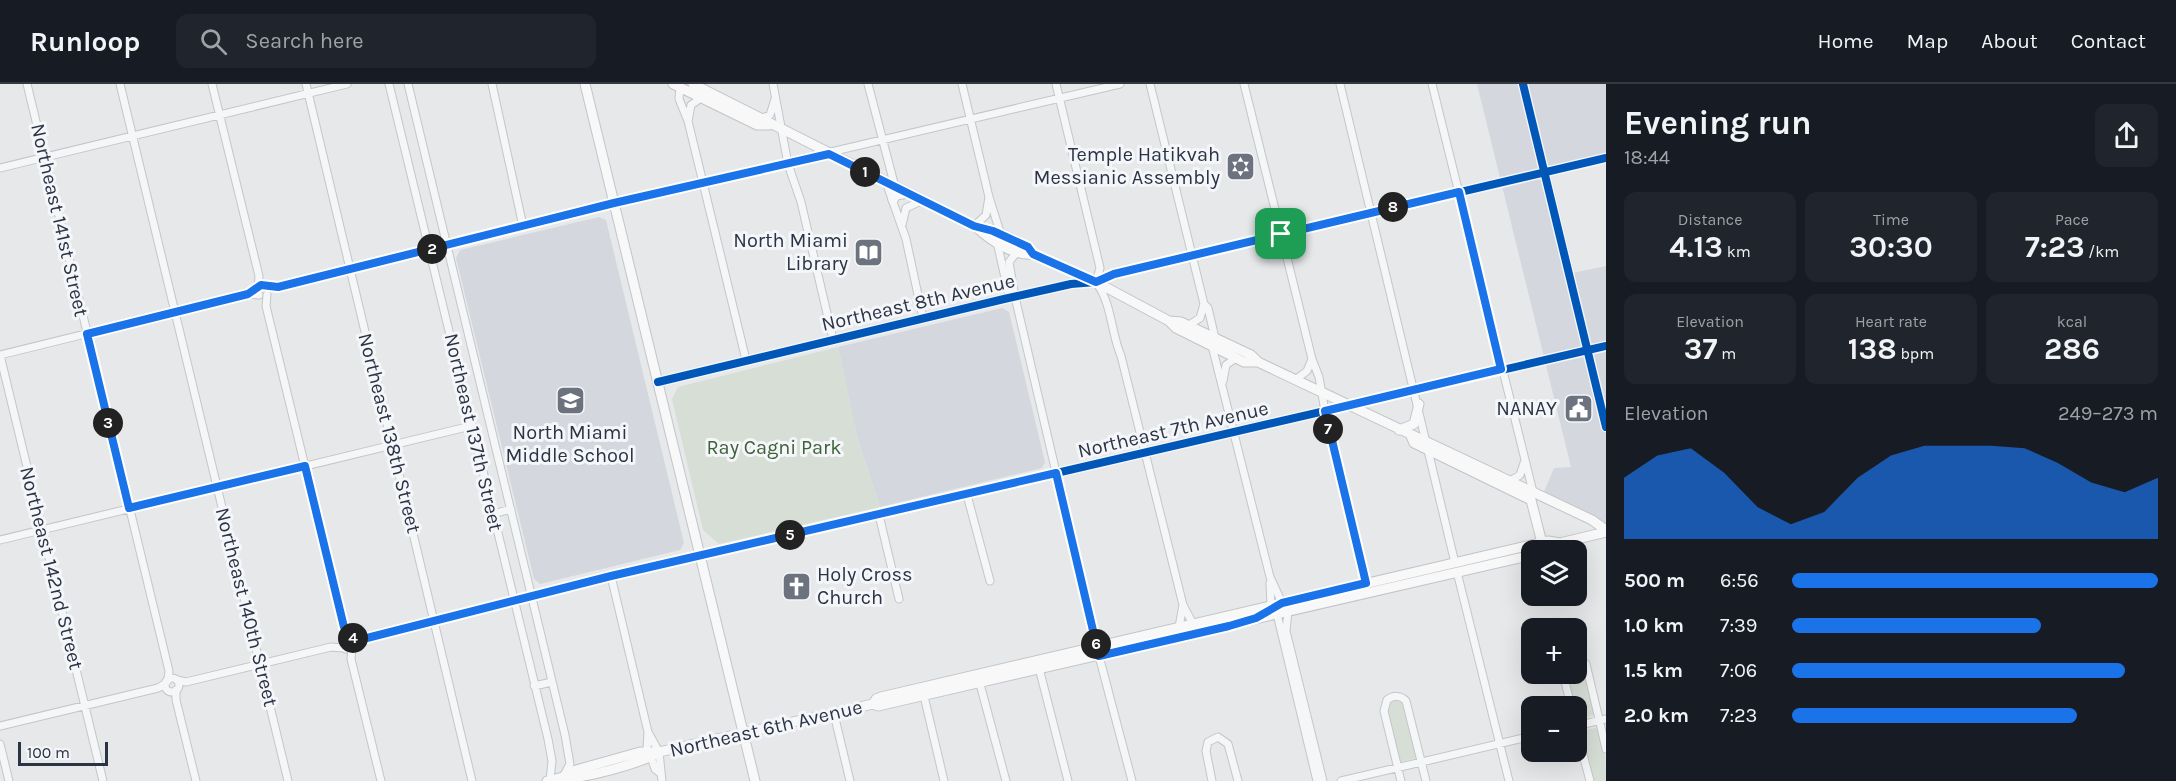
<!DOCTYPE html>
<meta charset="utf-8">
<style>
:root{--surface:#171b24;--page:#20242c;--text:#f1f3f6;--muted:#9ea1a6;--line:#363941;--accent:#1a73e8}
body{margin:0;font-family:Karla,sans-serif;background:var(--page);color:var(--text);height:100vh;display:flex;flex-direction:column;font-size:22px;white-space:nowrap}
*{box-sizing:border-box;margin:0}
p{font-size:20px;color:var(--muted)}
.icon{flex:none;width:33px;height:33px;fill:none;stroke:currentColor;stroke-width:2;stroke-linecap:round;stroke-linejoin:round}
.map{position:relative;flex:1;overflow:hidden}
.side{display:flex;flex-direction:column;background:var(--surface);width:570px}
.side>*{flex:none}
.tools{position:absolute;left:1521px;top:456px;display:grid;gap:12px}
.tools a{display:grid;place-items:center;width:66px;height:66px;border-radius:12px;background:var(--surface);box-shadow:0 6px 24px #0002;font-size:30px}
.scale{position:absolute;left:18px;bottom:15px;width:90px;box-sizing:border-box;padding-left:6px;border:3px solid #2b3445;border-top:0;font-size:16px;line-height:21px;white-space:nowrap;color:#2b3445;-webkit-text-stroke:4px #f4f6f9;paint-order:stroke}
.pin{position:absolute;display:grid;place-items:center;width:51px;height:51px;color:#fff;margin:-26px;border-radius:12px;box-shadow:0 3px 9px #0006}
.km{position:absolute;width:30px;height:30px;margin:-15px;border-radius:50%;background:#222;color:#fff;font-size:16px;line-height:30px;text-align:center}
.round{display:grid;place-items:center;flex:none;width:63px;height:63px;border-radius:12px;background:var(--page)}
.overview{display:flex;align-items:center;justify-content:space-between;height:102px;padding:0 18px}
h1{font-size:33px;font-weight:700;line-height:45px}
.metrics{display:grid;grid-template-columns:repeat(3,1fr);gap:9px;height:102px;padding:6px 18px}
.metrics div{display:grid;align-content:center;border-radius:12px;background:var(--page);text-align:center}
.metrics b{font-size:30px;font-weight:700}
.metrics small{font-size:16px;font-weight:400}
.metrics p{font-size:16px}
.chart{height:168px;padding:12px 18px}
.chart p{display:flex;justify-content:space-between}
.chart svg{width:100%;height:108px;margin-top:6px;fill:var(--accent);opacity:.7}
ul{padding:0 18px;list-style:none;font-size:20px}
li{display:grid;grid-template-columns:96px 72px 1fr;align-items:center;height:45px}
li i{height:15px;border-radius:8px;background:var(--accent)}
header{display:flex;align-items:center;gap:36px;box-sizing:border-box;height:84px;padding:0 30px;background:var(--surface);border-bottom:2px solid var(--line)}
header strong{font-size:28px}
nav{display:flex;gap:33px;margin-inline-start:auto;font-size:21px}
.search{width:420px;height:54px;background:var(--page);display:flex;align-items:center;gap:15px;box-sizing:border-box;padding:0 21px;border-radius:12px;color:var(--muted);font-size:22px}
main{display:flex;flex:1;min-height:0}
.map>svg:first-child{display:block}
.built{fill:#d4d7dd}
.green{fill:#d6ded6}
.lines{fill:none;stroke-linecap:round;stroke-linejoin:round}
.minor-casing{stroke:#c4c6c8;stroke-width:9}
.major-casing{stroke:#c2c5c8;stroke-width:11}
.minor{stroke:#f5f6f7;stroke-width:7}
.major{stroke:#f8f8f8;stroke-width:9}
.cycleway-casing{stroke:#f4f6f9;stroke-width:11}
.cycleway{stroke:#0057b8;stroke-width:8}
.route-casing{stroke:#fff;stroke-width:12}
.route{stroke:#1a73e8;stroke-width:8}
.labels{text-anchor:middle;stroke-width:6;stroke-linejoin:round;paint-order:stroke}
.poi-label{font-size:20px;fill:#2b3445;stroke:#f4f6f9;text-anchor:end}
.street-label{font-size:20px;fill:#2b3445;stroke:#f4f6f9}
.park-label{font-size:20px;fill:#3f6138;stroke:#f4f6f9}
</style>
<header>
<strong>Runloop</strong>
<div class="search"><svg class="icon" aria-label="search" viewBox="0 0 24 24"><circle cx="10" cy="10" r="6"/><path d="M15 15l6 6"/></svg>Search here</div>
<nav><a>Home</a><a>Map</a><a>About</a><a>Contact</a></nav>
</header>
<main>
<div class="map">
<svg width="1606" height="697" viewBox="0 0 1606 697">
<rect width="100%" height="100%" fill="#e6e8ea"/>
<path class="built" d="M1477,0H1606V72L1542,87L1568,190L1606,182V445L1543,410L1554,384L1571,383Z
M599,133L606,136L684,459L680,466L540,500L534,495L456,174L460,166Z
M1002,224L1009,228L1045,378L1042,384L880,423L857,353L838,263Z"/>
<path class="green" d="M838,263L857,353L880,423L719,460L703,446L672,315L678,303Z
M1577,573L1583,578L1595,630L1579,636L1565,590H1576Z
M1400,615L1404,619L1417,674L1400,678L1387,632L1389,617Z
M1596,644C1606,656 1606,680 1606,697H1592L1581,651L1583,646Z"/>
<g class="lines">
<defs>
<path id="minor" d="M27,0L169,587L168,596
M120,0L288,697
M212,0L259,192L258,203
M306,0L472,697
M389,0L548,655L552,677L550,696
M408,0L565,651L570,680L564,691
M492,0L523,142
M773,0L788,80L801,118L833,255
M868,0L895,103
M962,0L989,113L1001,151
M1056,0L1100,184L1096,198
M1150,0L1204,220L1208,224L1215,254
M1244,0L1312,275L1319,293L1327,339L1367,504
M1340,0L1455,479
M1432,0L1533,408
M680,3L679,15L688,37L746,276
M762,34L770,31L775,15
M688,37L691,21L701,14
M0,84L347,0
M886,98L906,155L923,234
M902,141L906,124L923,116
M974,142L986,131L989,113
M997,158L1008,207L1015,213
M1017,168L1009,178L1015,213L1099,572L1132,697
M1097,200C1112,220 1111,249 1121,272L1183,521L1193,540
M266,201L278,203L614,119L1120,0
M267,211L266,222L344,543L348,552
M1189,241L1200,234L1204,220
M1212,262L1270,493L1282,519
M0,271L103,697
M0,271L248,210L259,211
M1295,296L1307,287L1312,275
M1223,297L1226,281L1236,274
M658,298L1004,215L1071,200L1096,198L1114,190L1166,177L1606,74
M1510,397L1520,391L1524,379
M967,411L990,497
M493,430L511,425
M879,431L899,515
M0,456L471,342
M1457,488L1509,697
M611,492L648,648L647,666
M1270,499L1271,522
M1288,527L1286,547L1323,697
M1277,530L1317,697
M1179,543L1183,521
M343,554H352L354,558L352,564L345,565L342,562L344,544
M353,562L363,555L611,492L1606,262
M352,564L351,575L381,697
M1576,571L1586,580L1606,665
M1039,584L1068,697
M1563,590L1571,622
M165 601a7 7 0 1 1 14 0a7 7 0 1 1-14 0Z
M177,596L186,598L331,563L343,564
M980,600L1006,697
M534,602L552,598
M176,606V616L196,697
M924,612L944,697
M834,630L850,697
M0,642L158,604L166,599
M1576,642L1606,635
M1576,644L1590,697
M648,648L659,668L662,697
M0,660L9,697
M651,673L655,685L660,689
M1212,697L1206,667L1208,658L1218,653L1228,660L1238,697
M1341,697L1532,652
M1401,697L1384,627L1387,616C1393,611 1401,611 1406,617L1426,697"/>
<path id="major" d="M585,0L755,697
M673,0L757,41H769
M693,0L974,142C993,147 1020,154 1033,170L1096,198L1169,237L1176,244L1244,278H1258
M1523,0L1606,343
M893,116L896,111L908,109
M976,143C990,156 1013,172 1033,170
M1169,237L1181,238L1251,271L1258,278L1592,436L1606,446
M1399,346L1414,340L1419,320
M1411,352L1414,359L1531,416L1542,459
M873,620L876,615L881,613L1548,457L1560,459L1606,448
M563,693C579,697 644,678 659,668
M547,697L563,693L569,688L640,668H659L873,620L878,622L1532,471"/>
</defs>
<use href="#minor" class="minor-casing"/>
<use href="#major" class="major-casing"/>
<use href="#minor" class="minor"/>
<use href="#major" class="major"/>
<defs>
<path id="cycleway" d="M1523,0L1606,343
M658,298L1004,215L1071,200L1096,198L1114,190L1166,177L1606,74
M353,562L363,555L611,492L1606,262"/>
</defs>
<use href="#cycleway" class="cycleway-casing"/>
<use href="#cycleway" class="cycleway"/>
</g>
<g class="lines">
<defs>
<path id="route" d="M829,70L974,142L993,147L1028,163L1033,170L1096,198L1114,190L1459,108L1501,285L1325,327L1366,499L1282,519L1256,534L1229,542L1099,572L1056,389L611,492L363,555L348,552L344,543L305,382L129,424L87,250L248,210L261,201L278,203L614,119Z"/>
</defs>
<use href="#route" class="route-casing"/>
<use href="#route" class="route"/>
</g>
<defs>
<symbol id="synagogue-square" viewBox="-11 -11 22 22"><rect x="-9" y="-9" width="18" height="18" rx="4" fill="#6c737f" stroke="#f4f6f9"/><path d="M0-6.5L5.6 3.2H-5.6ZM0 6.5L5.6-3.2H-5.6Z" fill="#fff"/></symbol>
<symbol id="library-square" viewBox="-11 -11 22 22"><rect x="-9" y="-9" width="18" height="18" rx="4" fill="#6c737f" stroke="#f4f6f9"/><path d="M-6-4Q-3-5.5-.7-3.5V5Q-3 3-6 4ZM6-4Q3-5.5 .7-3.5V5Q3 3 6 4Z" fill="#fff"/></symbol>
<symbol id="school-square" viewBox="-11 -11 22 22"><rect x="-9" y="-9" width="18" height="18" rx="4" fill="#6c737f" stroke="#f4f6f9"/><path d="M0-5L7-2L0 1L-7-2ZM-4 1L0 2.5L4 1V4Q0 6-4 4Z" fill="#fff"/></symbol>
<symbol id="civic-square" viewBox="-11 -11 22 22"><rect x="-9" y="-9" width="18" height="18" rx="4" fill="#6c737f" stroke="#f4f6f9"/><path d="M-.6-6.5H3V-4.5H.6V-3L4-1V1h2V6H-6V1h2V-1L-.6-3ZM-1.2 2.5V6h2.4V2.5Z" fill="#fff"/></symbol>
<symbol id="church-square" viewBox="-11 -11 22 22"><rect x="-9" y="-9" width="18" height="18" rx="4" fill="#6c737f" stroke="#f4f6f9"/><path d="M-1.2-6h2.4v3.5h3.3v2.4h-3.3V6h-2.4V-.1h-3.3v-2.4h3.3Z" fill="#fff"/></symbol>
</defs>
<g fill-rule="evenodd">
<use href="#synagogue-square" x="1224" y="66" width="33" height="33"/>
<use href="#library-square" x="852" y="152" width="33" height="33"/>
<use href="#school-square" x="554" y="300" width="33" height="33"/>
<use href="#civic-square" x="1562" y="308" width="33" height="33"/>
<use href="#church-square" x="780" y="486" width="33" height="33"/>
</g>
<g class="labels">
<g class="poi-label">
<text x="1220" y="77">Temple Hatikvah<tspan x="1220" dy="23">Messianic Assembly</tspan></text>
<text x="848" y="163">North Miami<tspan x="848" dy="23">Library</tspan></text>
<text x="1557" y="331">NANAY</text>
<text x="570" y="355" text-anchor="middle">North Miami<tspan x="570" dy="23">Middle School</tspan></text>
<text x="817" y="497" text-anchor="start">Holy Cross<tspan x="817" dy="23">Church</tspan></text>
</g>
<g class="street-label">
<text transform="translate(60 136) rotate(77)" y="7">Northeast 141st Street</text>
<text transform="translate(918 218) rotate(-13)" y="7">Northeast 8th Avenue</text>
<text transform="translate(1173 345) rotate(-13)" y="7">Northeast 7th Avenue</text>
<text transform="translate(474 348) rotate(77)" y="7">Northeast 137th Street</text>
<text transform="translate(390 349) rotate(76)" y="7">Northeast 138th Street</text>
<text transform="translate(52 484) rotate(76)" y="7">Northeast 142nd Street</text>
<text transform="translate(247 523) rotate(76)" y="7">Northeast 140th Street</text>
<text transform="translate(766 644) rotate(-13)" y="7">Northeast 6th Avenue</text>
</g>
<g class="park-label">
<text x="774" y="370">Ray Cagni Park</text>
</g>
</g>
</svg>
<div class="tools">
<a><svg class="icon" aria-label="layers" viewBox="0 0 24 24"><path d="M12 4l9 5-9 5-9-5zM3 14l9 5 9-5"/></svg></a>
<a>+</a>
<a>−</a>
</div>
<div class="scale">100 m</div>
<div class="pin" style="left:1281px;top:150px;background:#1e9e55"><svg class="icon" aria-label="arrive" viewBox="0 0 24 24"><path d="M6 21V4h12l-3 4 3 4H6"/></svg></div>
<b class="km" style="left:865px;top:88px">1</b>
<b class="km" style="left:432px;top:165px">2</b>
<b class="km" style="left:108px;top:339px">3</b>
<b class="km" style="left:353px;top:554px">4</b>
<b class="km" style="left:790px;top:451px">5</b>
<b class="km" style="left:1096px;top:560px">6</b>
<b class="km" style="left:1328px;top:345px">7</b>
<b class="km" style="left:1393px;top:123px">8</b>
</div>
<section class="side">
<div class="overview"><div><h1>Evening run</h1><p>18:44</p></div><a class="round"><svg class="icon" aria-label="share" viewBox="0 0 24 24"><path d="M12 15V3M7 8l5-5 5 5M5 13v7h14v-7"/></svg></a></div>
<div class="metrics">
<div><p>Distance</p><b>4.13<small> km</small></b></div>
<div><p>Time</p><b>30:30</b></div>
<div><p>Pace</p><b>7:23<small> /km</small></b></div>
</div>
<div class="metrics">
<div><p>Elevation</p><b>37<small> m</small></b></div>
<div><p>Heart rate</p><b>138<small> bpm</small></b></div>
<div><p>kcal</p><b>286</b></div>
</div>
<div class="chart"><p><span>Elevation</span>249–273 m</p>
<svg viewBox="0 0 160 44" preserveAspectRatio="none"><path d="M0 44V19L10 10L20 7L30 17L40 31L50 38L60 33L70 19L80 10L90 6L100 6L110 6L120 7L130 13L140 21L150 25L160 19V44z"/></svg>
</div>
<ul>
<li><b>500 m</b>6:56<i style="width:100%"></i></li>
<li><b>1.0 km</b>7:39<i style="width:68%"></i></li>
<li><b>1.5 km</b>7:06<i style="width:91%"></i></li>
<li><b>2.0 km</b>7:23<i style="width:78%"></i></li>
</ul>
</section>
</main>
